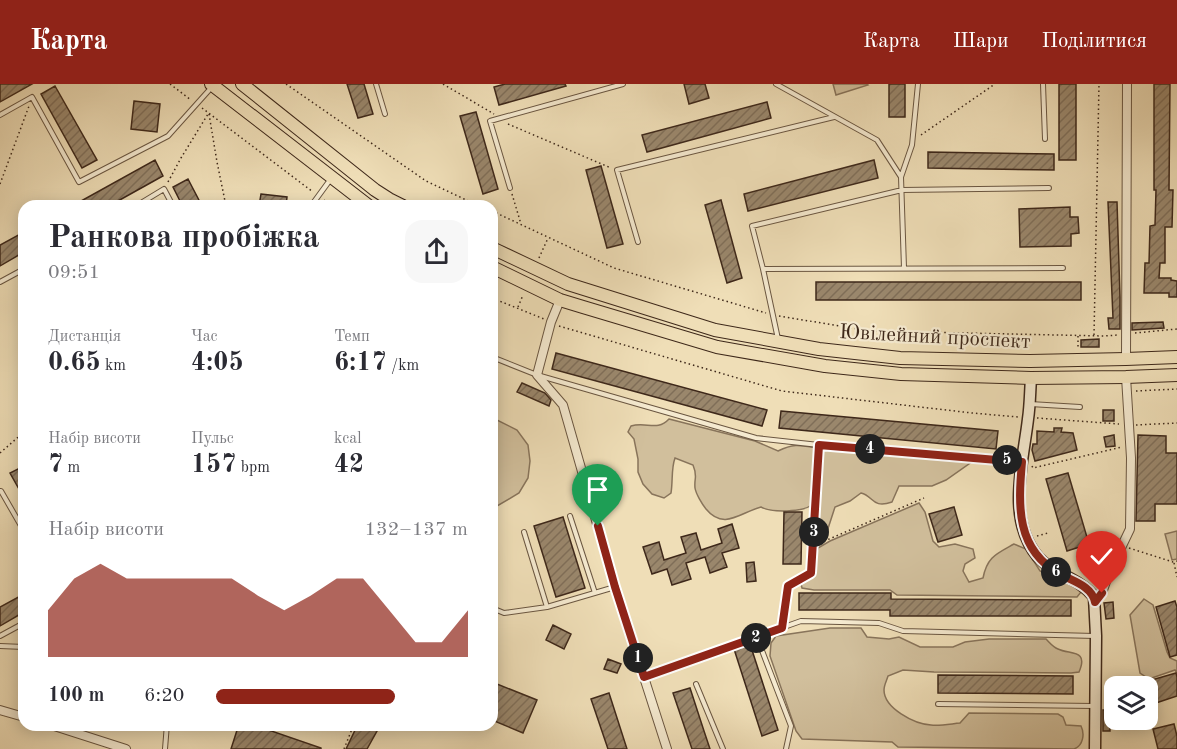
<!DOCTYPE html>
<html lang="uk">
<meta charset="utf-8">
<style>
:root{--surface:#fff;--page:#f7f7f7;--text:#2b2b33;--muted:#7c7c81;--accent:#8f2418}
body{margin:0;font-family:"Old Standard TT",serif;background:var(--page);color:var(--text);height:100vh;display:flex;flex-direction:column;font-size:22px;white-space:nowrap}
*{box-sizing:border-box;margin:0}
p{font-size:20px;color:var(--muted)}
.icon{flex:none;width:33px;height:33px;fill:none;stroke:currentColor;stroke-width:2;stroke-linecap:round;stroke-linejoin:round}
.map{position:relative;flex:1;overflow:hidden}
.sheet{position:absolute;left:18px;top:116px;width:480px;height:531px;display:flex;flex-direction:column;background:var(--surface);border-radius:18px;box-shadow:0 3px 15px #0003}
.sheet>*{flex:none}
.tools{position:absolute;left:1104px;top:592px;display:grid;gap:12px}
.tools a{display:grid;place-items:center;width:54px;height:54px;border-radius:12px;background:var(--surface);box-shadow:0 3px 15px #0003;font-size:30px}
.pin{position:absolute;display:grid;place-items:center;width:51px;height:51px;color:#fff;margin:-62px -26px;border-radius:50% 50% 50% 0;rotate:-45deg;box-shadow:0 0 6px #0007}
.pin .icon{rotate:45deg}
.km{position:absolute;width:30px;height:30px;margin:-15px;border-radius:50%;background:#222;color:#fff;font-size:16px;line-height:30px;text-align:center}
.round{display:grid;place-items:center;flex:none;width:63px;height:63px;border-radius:18px;background:var(--page)}
.headline{display:flex;align-items:center;justify-content:space-between;height:102px;padding:0 30px}
h1{font-size:33px;font-weight:700;line-height:45px}
.figures{display:grid;grid-template-columns:repeat(3,1fr);gap:9px;height:102px;padding:6px 30px}
.figures div{display:grid;align-content:center}
.figures b{font-size:26px;font-weight:700}
.figures small{font-size:16px;font-weight:400}
.figures p{font-size:16px}
.chart{height:168px;padding:12px 30px}
.chart p{display:flex;justify-content:space-between}
.chart svg{width:100%;height:108px;margin-top:6px;fill:var(--accent);opacity:.7}
ul{padding:0 30px;list-style:none;font-size:20px}
li{display:grid;grid-template-columns:96px 72px 1fr;align-items:center;height:45px}
li i{height:15px;border-radius:8px;background:var(--accent)}
header{display:flex;align-items:center;gap:36px;box-sizing:border-box;height:84px;padding:0 30px;background:var(--accent);color:#fff}
header strong{font-size:28px}
nav{display:flex;gap:33px;margin-inline-start:auto;font-size:21px}
.map>svg:first-child{display:block}
.garden{fill:#d1bf9c;stroke:#88745b;stroke-width:1.5}
.building{fill:url(#building-hatch);stroke:#3e281a;stroke-width:1.5}
.lines{fill:none;stroke-linecap:round;stroke-linejoin:round}
.lane-casing{stroke:#6a5641;stroke-width:6}
.street-casing{stroke:#6a5641;stroke-width:10}
.secondary-casing{stroke:#3e281a;stroke-width:13}
.primary-casing{stroke:#3e281a;stroke-width:14}
.path{stroke:#3e281a;stroke-width:1.5;stroke-dasharray:1.5 3;stroke-linecap:butt}
.lane{stroke:#f5ead0;stroke-width:4}
.street{stroke:#f5ead0;stroke-width:8}
.secondary{stroke:#f5ead0;stroke-width:10}
.primary{stroke:#efdeb7;stroke-width:12}
.route-casing{stroke:#fff;stroke-width:12}
.route{stroke:#8f2418;stroke-width:8}
.labels{text-anchor:middle;stroke-width:4.5;stroke-linejoin:round;paint-order:stroke}
.street-label{font-size:21px;fill:#3e281a;stroke:#f5ead0}
</style>
<header>
<strong>Карта</strong>
<nav><a>Карта</a><a>Шари</a><a>Поділитися</a></nav>
</header>
<div class="map">
<svg width="1177" height="665" viewBox="0 0 1177 665">
<defs>
<pattern id="building-hatch" width="6" height="6" patternUnits="userSpaceOnUse" patternTransform="scale(1.5)"><rect width="6" height="6" fill="#9a876c"/><path d="M-1 1l2-2M0 6l6-6M5 7l2-2" fill="none" stroke="#7f6e58"/></pattern>
</defs>
<rect width="100%" height="100%" fill="#efdeb7"/>
<filter id="stains"><feTurbulence type="fractalNoise" baseFrequency=".00333" numOctaves="4"/><feColorMatrix values="0 0 0 0 .2 0 0 0 0 .09 0 0 0 0 .02 0 0 0 .5 -.17"/></filter>
<radialGradient id="worn" r=".72"><stop offset=".6" stop-color="#630" stop-opacity="0"/><stop offset="1" stop-color="#630" stop-opacity=".3"/></radialGradient>
<path class="garden" d="M833,0H867L868,1L836,11Z
M669,335L755,357L778,367C794,359 800,361 816,364L812,421C802,428 772,429 761,423C741,428 724,447 706,425C702,420 696,410 695,404C694,393 698,393 693,381L675,374C671,385 673,397 671,409L664,414L652,410L643,400L638,388V375L634,355L628,348L631,342C646,337 657,348 669,335Z
M492,336H497L517,346L528,361L530,377L528,394L519,409L492,425Z
M821,364L973,377L946,396L932,402H899L892,418C872,425 874,412 861,409L850,417L835,423L824,457L816,460L815,454L820,394L819,387Z
M919,419L925,428L933,457L939,463L955,460L973,465L975,474L965,480L963,487L969,498L983,494C987,473 996,470 1014,460L1026,465L1040,487L1076,503L1081,508L1077,513L897,511L890,506H814L802,504L801,500L816,489L815,474L818,464L830,457Z
M1177,447V475L1172,476L1165,450Z
M1144,515L1153,521L1167,568L1170,574L1177,577V589L1175,586L1149,595L1140,589L1130,531Z
M830,544H861L867,553L889,555L899,553L920,563H953L965,558L989,555H1046C1050,559 1053,563 1058,565C1070,571 1089,565 1079,588L1071,589L934,588L903,586L888,592C887,596 884,601 884,606C884,624 914,640 931,641C940,642 950,640 960,639L969,629L1058,630L1063,633L1066,641L1081,642C1085,650 1083,662 1074,665L898,663L892,658L802,655L796,647L770,572L771,559L776,552Z"/>
<path class="building" d="M0,0H32L0,18Z
M347,0H364L373,30L358,34Z
M505,0H565L566,2L499,21L494,3Z
M684,0H705L709,14L689,20Z
M889,0H905V33H889Z
M1059,0H1076V76H1059Z
M1154,0H1170L1169,106H1173L1172,143H1165V179H1160L1159,194H1171V196L1177,197V213H1169V209H1144L1145,179H1149L1150,142L1155,141L1156,106H1154Z
M55,2L97,76L82,84L41,10Z
M134,17L160,20L157,48L131,45Z
M767,18L771,34L647,68L642,51Z
M476,28L498,105L483,110L460,32Z
M928,68L1054,70V86L928,84Z
M155,76L163,92L152,98L109,122H72Z
M874,76L878,94L748,127L744,110Z
M601,82L623,160L607,164L586,86Z
M188,95L202,122H183L179,115L173,103Z
M261,110L287,113L286,122H259Z
M721,116L742,194L727,199L705,121Z
M1108,118H1117L1120,213V245H1109L1108,234H1113Z
M1070,123V133H1078L1079,149L1071,150V162L1020,163L1019,125Z
M24,148V168L0,182V161Z
M816,198H1081V216H816Z
M1163,238L1164,244L1132,246V239Z
M1099,255V263H1081V256Z
M556,269L767,326L762,342L552,285Z
M522,299L545,309L551,316L549,322L517,308Z
M1103,326H1114V337H1103Z
M781,327L998,347L996,365L779,344Z
M1054,344H1062L1061,348L1073,349L1077,366L1035,377L1032,366L1033,360H1037V347L1054,348Z
M1114,351L1115,362L1106,363L1104,353Z
M1138,351L1166,352V369H1177V420H1155V437H1136Z
M24,382V414L10,389Z
M1068,389L1089,460L1067,467L1046,395Z
M954,423L962,451L938,458L929,430Z
M784,428H802L801,480H783Z
M563,433L585,504L556,513L534,442Z
M732,440L739,464L722,469L727,483L710,489L705,473L686,479L691,495L672,501L667,485L652,490L643,463L659,458L664,476L686,469L681,453L696,449L701,466L722,459L718,445Z
M754,478L756,497L747,498L746,479Z
M799,509H891V515L1071,516V532H890V526H799Z
M24,510V528L0,542V523Z
M1175,517L1177,523V571L1170,573L1156,523Z
M1113,518L1114,534L1106,535L1104,519Z
M553,541L571,550L564,565L546,556Z
M750,560L778,646L762,652L734,565Z
M608,575L621,580L617,589L604,585Z
M1176,589L1177,593V612L1150,621L1148,612V597Z
M938,591L1073,592V610L938,609Z
M492,598L537,616L523,649L492,636Z
M690,604L704,647L710,665H692L673,609Z
M609,609L627,665H608L591,615Z
M1103,626H1109L1110,647H1103Z
M239,640H251L321,664V665H231Z
M358,640H365L377,647L367,665H346Z
M1174,640L1177,652V665H1158L1153,645Z"/>
<g class="lines">
<defs>
<path id="lane" d="M376,0L385,30
M776,0L877,56L901,93L904,184
M1043,0L1045,55
M0,31L32,13L79,98L168,52L211,4
M901,93L912,61L918,0
M510,104L490,37L623,0
M136,122L164,105L173,122
M311,122L330,96
M638,158L617,86L834,33
M763,185L752,142L902,106L1049,104
M0,198L24,185
M778,255L763,185L1063,184
M492,273L537,291L756,354L819,361L1022,378
M1030,320L1080,323
M0,407H1L24,447
M570,432L595,509
M524,448L547,523
M492,524L504,529L547,523L615,503
M782,544L788,502L811,489L819,361
M0,552L24,539
M0,562L24,563
M761,564L791,642L786,665
M644,593L801,537L879,539L903,547L1095,552
M696,600L723,665
M938,620L1094,622
M165,665L167,640"/>
<path id="street" d="M560,216L551,238L537,291L563,321L615,503L667,665
M1126,275L1127,0
M1095,518L1102,509L1109,489L1130,445L1131,374L1126,293
M0,626L24,633
M48,640L126,665"/>
<path id="secondary" d="M1031,294C1030,308 1030,322 1028,335C1023,379 1006,435 1038,473C1054,491 1080,494 1094,513L1096,552L1095,665"/>
<path id="primary" d="M211,0L369,122
M242,0L375,106L389,115L403,122
M492,164L568,200L715,246L819,265L900,274L1030,277L1126,275L1177,273
M492,183L560,216L583,223L717,263L825,282L901,290L1031,294L1126,293L1177,291"/>
</defs>
<use href="#lane" class="lane-casing"/>
<use href="#street" class="street-casing"/>
<use href="#secondary" class="secondary-casing"/>
<use href="#primary" class="primary-casing"/>
<path class="path" d="M170,0L191,16
M286,0L426,97L479,122
M443,0L494,30
M202,24L313,108
M209,30L217,78L226,122
M508,40L611,84
M921,51L995,0
M168,98L181,74L208,30
M0,100L29,22
M512,110L521,140
M324,116L332,122
M159,122L160,116
M492,127L614,184L766,229
M539,174L548,154
M492,214L544,235
M518,223L523,211
M779,232L870,247L1104,252L1118,251
M559,242L782,307L972,329L1018,333
M1135,249L1177,245
M1094,251L1099,0
M1078,252V265
M1136,307L1177,305
M1037,334L1119,340
M1136,341L1177,339
M0,369L24,348
M1032,382L1033,384L1122,363
M1037,452L1048,449
M820,459L924,414
M1129,464L1173,478L1177,477
M1174,479L1177,493
M344,665L354,640"/>
<use href="#lane" class="lane"/>
<use href="#street" class="street"/>
<use href="#secondary" class="secondary"/>
<use href="#primary" class="primary"/>
</g>
<g class="lines">
<defs>
<path id="route" d="M598,442L615,503L644,593L782,544L788,502L811,489L819,361L1022,378C1018,422 1016,466 1060,490C1072,497 1092,502 1095,518L1102,509"/>
</defs>
<use href="#route" class="route-casing"/>
<use href="#route" class="route"/>
</g>
<g class="labels">
<g class="street-label">
<text transform="translate(935 252) rotate(3)" y="7">Ювілейний проспект</text>
</g>
</g>
<rect width="100%" height="100%" filter="url(#stains)"/>
<rect width="100%" height="100%" fill="url(#worn)"/>
</svg>
<div class="tools">
<a><svg class="icon" aria-label="layers" viewBox="0 0 24 24"><path d="M12 4l9 5-9 5-9-5zM3 14l9 5 9-5"/></svg></a>
</div>
<div class="pin" style="left:598px;top:442px;background:#1e9e55"><svg class="icon" aria-label="arrive" viewBox="0 0 24 24"><path d="M6 21V4h12l-3 4 3 4H6"/></svg></div>
<div class="pin" style="left:1102px;top:509px;background:#d93025"><svg class="icon" aria-label="check" viewBox="0 0 24 24"><path d="M5 12l5 5 9-10"/></svg></div>
<b class="km" style="left:638px;top:574px">1</b>
<b class="km" style="left:756px;top:554px">2</b>
<b class="km" style="left:814px;top:448px">3</b>
<b class="km" style="left:870px;top:365px">4</b>
<b class="km" style="left:1007px;top:376px">5</b>
<b class="km" style="left:1056px;top:488px">6</b>
<section class="sheet">
<div class="headline"><div><h1>Ранкова пробіжка</h1><p>09:51</p></div><a class="round"><svg class="icon" aria-label="share" viewBox="0 0 24 24"><path d="M12 15V3M7 8l5-5 5 5M5 13v7h14v-7"/></svg></a></div>
<div class="figures">
<div><p>Дистанція</p><b>0.65<small> km</small></b></div>
<div><p>Час</p><b>4:05</b></div>
<div><p>Темп</p><b>6:17<small> /km</small></b></div>
</div>
<div class="figures">
<div><p>Набір висоти</p><b>7<small> m</small></b></div>
<div><p>Пульс</p><b>157<small> bpm</small></b></div>
<div><p>kcal</p><b>42</b></div>
</div>
<div class="chart"><p><span>Набір висоти</span>132–137 m</p>
<svg viewBox="0 0 160 44" preserveAspectRatio="none"><path d="M0 44V25L10 12L20 6L30 12L40 12L50 12L60 12L70 12L80 19L90 25L100 19L110 12L120 12L130 25L140 38L150 38L160 25V44z"/></svg>
</div>
<ul>
<li><b>100 m</b>6:20<i style="width:71%"></i></li>
</ul>
</section>
</div>
